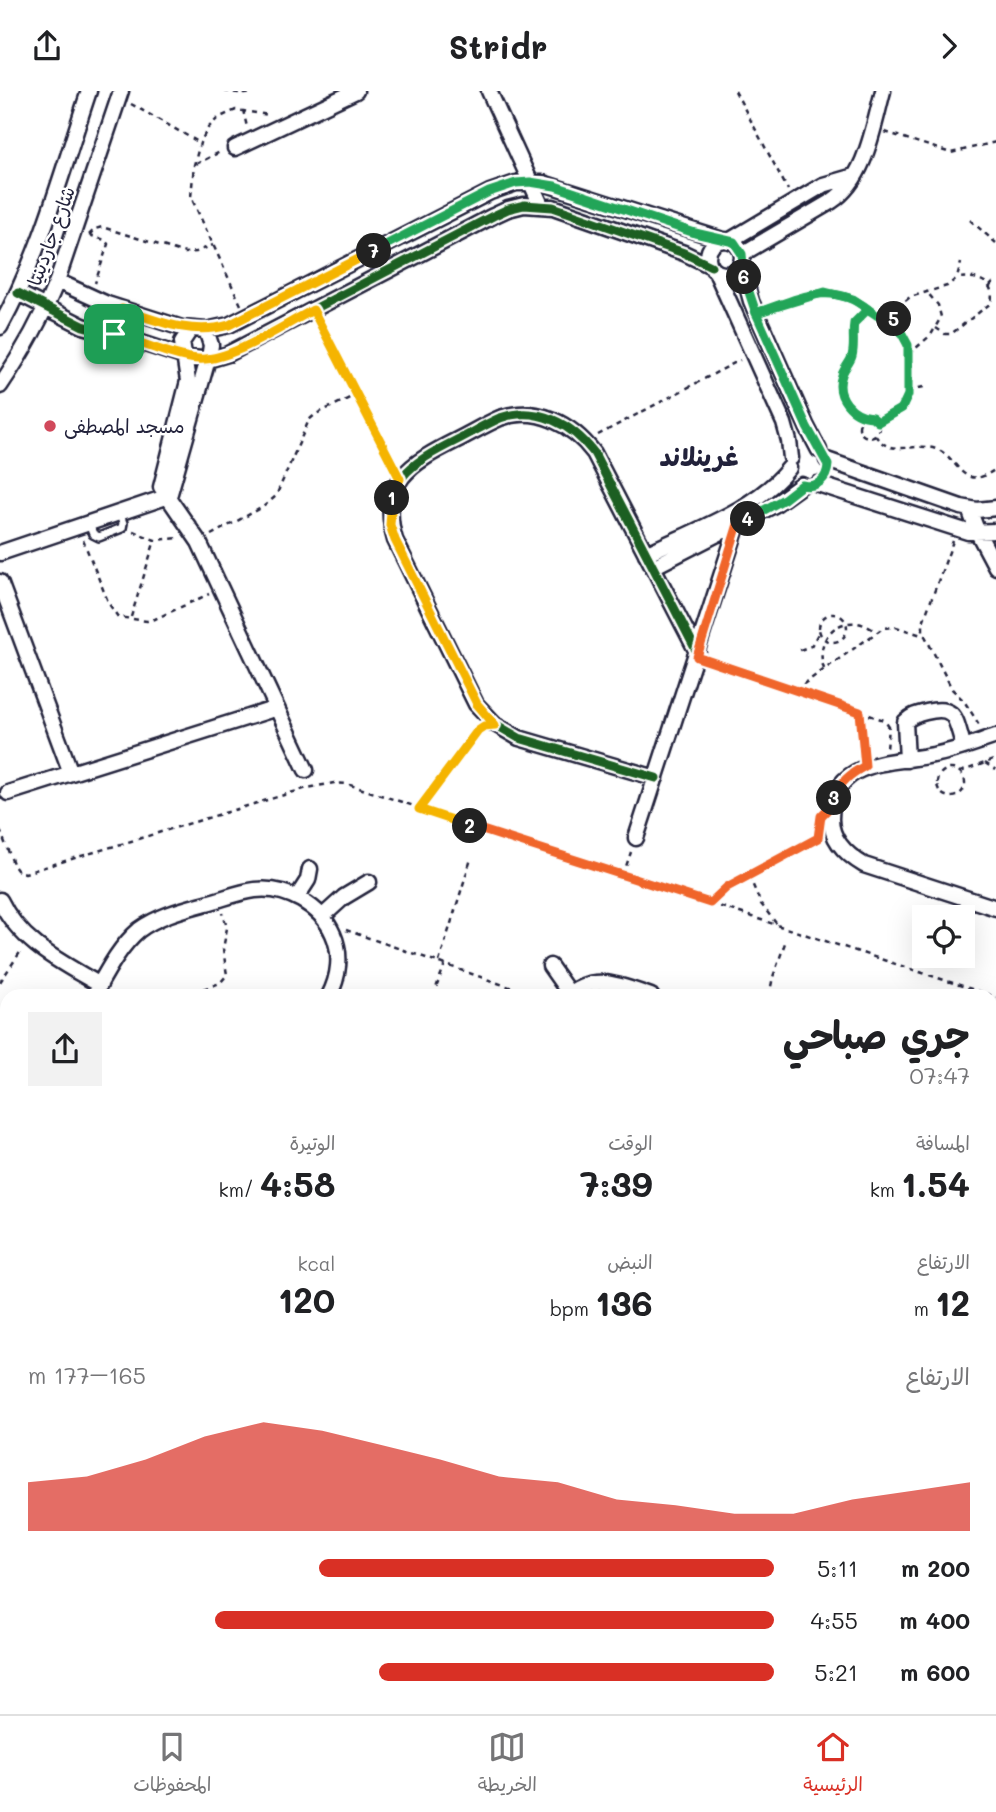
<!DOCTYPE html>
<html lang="ar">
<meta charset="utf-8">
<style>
:root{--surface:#fff;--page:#f2f2f2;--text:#202124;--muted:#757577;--line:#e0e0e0;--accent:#d93025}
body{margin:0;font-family:Mali,"Playpen Sans Arabic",sans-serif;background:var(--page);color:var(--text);direction:rtl;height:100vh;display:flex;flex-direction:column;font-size:26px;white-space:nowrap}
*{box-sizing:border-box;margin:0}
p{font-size:23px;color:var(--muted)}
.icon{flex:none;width:38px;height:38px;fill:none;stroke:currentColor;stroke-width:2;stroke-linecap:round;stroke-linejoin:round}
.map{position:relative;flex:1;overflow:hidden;direction:ltr}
.sheet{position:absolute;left:0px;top:898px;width:998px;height:726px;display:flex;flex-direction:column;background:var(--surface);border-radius:21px 21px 0 0;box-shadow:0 7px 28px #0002;direction:rtl}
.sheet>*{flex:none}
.fabs{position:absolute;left:912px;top:814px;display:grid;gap:14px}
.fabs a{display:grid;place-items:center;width:63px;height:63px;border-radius:0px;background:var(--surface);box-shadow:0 7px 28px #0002;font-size:35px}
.pin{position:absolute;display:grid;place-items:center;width:60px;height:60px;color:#fff;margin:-30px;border-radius:14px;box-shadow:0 4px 10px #0006}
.km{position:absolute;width:35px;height:35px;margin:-18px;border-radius:50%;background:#222;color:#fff;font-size:19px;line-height:35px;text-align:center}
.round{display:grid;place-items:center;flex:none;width:74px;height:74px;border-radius:0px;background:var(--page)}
.overview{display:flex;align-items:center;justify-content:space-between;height:119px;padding:0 28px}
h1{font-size:38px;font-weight:700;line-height:52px}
.stats{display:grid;grid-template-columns:repeat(3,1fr);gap:10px;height:119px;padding:7px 28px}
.stats div{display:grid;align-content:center}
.stats b{font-size:35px;font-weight:700}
.stats small{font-size:19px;font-weight:400}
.stats p{font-size:19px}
.chart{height:196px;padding:14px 28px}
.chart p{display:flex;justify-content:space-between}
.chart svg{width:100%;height:126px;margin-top:7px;fill:var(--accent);opacity:.7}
ul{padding:0 28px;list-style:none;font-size:23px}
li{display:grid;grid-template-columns:112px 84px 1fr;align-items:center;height:52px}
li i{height:18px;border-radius:9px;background:var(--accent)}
header{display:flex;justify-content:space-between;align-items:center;height:91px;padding:0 28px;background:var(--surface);font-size:32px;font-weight:700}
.dock{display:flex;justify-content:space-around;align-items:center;height:98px;border-top:2px solid var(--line);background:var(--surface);font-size:19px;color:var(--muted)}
.dock a{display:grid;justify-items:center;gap:4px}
.dock .current{color:var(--accent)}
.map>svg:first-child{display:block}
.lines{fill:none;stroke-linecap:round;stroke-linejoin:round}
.service-casing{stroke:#22223b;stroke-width:12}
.minor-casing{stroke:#22223b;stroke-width:19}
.path{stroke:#22223b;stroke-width:2.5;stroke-dasharray:5 5;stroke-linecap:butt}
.service{stroke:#fff;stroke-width:7}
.minor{stroke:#fff;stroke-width:14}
.cycleway-casing{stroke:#fff;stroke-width:13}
.cycleway{stroke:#1b5e20;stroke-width:9}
.split-1-casing{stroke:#fff;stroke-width:14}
.split-2-casing{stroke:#fff;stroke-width:14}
.split-3-casing{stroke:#fff;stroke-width:14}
.split-4-casing{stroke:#fff;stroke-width:14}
.split-5-casing{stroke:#fff;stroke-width:14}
.split-6-casing{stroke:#fff;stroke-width:14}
.split-7-casing{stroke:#fff;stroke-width:14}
.split-8-casing{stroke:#fff;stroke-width:14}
.split-1{stroke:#f5b400;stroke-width:9}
.split-2{stroke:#f5b400;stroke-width:9}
.split-3{stroke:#f0652b;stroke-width:9}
.split-4{stroke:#f0652b;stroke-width:9}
.split-5{stroke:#22a559;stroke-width:9}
.split-6{stroke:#22a559;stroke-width:9}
.split-7{stroke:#22a559;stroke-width:9}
.split-8{stroke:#f5b400;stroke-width:9}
.poi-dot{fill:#d1495b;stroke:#fff;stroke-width:2.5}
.labels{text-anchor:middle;stroke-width:5;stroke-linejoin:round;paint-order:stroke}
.street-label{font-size:19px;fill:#22223b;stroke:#fff}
.poi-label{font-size:19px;fill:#22223b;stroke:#fff;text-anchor:start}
.district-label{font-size:26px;font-weight:bold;fill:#22223b;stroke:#fff}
</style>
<header><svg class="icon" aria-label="forward" viewBox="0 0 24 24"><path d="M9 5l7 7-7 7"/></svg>Stridr<svg class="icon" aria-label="share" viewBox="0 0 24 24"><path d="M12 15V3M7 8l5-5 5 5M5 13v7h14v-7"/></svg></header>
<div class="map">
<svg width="996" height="1623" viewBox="0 0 996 1623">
<rect width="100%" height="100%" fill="#fff"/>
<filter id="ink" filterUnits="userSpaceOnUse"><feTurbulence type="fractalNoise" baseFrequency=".0143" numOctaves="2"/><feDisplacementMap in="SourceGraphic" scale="14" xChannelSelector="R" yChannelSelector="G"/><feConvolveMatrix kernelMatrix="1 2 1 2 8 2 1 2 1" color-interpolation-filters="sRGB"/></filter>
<g filter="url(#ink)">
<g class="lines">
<defs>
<path id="service" d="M89,433L93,443L99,446L122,437L123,432L119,422"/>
<path id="minor" d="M489,0L541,114
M235,57L356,0
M708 166a17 17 0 1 1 34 0a17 17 0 1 1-34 0Z
M729,150L823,94L854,85
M742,163L832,110C866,87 873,37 883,0
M741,172L751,210L807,336L819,359
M716,181L784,332L789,350L791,367
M57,190L107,213L182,237L206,239L229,234L490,101L516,92H543L723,149
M18,202L83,235L114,243L185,266L208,269L228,263L493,125L508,118L524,114L553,116L684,162L711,175
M0,236C41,162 62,80 89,0
M190,239L182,251L188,290L161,396L199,451L306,679
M0,295C23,261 42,227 57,190L121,0
M827,369L961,416L977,419L996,417
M818,393L968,441L996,440
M969,418L978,442L996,476
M0,462L166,406L170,402L210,261L211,254L206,239
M646,463C693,440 757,418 789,377
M653,476L774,414L802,394
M0,491L71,682
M996,645C975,652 955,660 933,664C890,673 831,667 831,728C831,750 847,764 864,774L996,817
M907,669L905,631C911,625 917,623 926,621C958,613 955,630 964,656
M656,687L519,647L495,633L476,613L395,449C378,391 411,372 457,349C471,342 486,333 500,327C537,314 572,333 594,362L698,563
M8,702L277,617
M636,747L738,433
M297,806L308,789L310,778
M0,809C20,852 61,871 100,894
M322,826L344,806L369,791
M550,875L569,902
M93,905C106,882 119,856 139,839C158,825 181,819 203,813C220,809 238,801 255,799C286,795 321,815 333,843C342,863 339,886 329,905
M567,905C593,881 622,895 651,905
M0,1025L7,1026
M990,1036L996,1035
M0,1087L7,1086
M990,1151L996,1153
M990,1356H996
M990,1375H996
M0,1563L7,1565
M342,1617L344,1623
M489,1617L491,1623
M642,1617L645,1623
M673,1617L675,1623
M199,1623L209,1617
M231,1623L251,1617
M424,1623L440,1618
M723,1623L739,1617"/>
</defs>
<use href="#service" class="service-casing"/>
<use href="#minor" class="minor-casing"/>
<path class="path" d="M224,0L245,3L268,0
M735,0L788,99
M131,13L200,52
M243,19L247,36
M885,41L951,62L996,51
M196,73L222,60
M970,129L996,152
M89,144L95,138L102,136L185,162L196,161L213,154
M89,144L105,149L108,153L95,192
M990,195L996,189
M241,214L191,106L194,74L200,52L208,37L218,27L236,19L269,24
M769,217L825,201L853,208L878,225H884L891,222L910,206L947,195L957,187L961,172
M319,232L393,375
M936,237L945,243H951L991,212C996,189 976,185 958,187
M909,263L931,244L941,226L938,214L926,200
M909,299L928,295
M859 336a10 10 0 1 1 20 0a10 10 0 1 1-20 0Z
M864,327L846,313L840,294L842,282L853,263L854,232L868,218
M878,331L902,317L908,304V254L891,222
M598,344L740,269
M875,344C891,368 914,350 936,358C960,366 960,403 996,378
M133,440L155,449L180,447
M211,444L263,416L276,405L309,329L316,323L356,304
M83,449L109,513L118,526L147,530L155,528L209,503
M953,450L923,531V541L952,598L964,610L980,635
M819 537a14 14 0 1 1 28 0a14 14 0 1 1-28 0Z
M131,526L155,449
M800,559L811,555L819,541
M708,570L884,629L889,636L887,658
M824,578C812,543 847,517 876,541
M795,599L883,537L896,536L925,545
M860,621L864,663
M985,672L996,679
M937 692a14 14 0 1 1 28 0a14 14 0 1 1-28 0Z
M960,681L996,668
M419,718L481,637
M0,739L14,775L17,779L25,782L307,697L334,692L347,693L996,906
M623,784L631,761
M749,785L761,813L779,836
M710,812L727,796L812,751L819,745
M346,839L535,905
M439,871L471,768
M0,891L21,860
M198,905L200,899L220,892L227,884L223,858L227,837L223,822
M433,905L445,873
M769,905L773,886L785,852
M990,1088L996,1090
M0,1190L7,1194
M7,1267L5,1272L7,1278
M990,1467L996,1468"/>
<use href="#service" class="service"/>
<use href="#minor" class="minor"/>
<defs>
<path id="cycleway" d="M18,202L83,235L114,243L185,266L208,269L228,263L493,125L508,118L524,114L553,116L684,162L711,175
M656,687L519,647L495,633L476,613L395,449C378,391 411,372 457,349C471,342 486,333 500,327C537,314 572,333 594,362L698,563"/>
</defs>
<use href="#cycleway" class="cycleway-casing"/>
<use href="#cycleway" class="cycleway"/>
</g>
</g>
<g class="lines" filter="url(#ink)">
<defs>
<path id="split-1" d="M114,243C137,250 176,267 198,268C229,271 284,234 313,219L400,388L392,407"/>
<path id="split-2" d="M392,407L390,434L395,449L477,613L495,634L484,635L478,639L419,718L470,735"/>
<path id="split-3" d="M470,735L710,812L727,796L818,747L821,725L831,715L834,707"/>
<path id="split-4" d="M748,428L738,433L697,566L860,621L865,675C850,683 840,691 834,707"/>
<path id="split-5" d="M748,428L784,408L802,394C817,397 827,389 828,374L807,336L756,222L825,201L853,208L878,225L891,222L894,228"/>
<path id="split-6" d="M744,186L756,222C796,209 830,188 868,218L854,232C852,243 855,254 852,265C850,272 844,277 842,284C834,306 853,325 872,326L878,331L902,317L908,304V254L894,228"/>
<path id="split-7" d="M374,160L489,101L516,92L530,91L555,95L695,142L734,151L742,163L744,186"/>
<path id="split-8" d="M114,243L122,218C158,230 192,245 229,234L374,160"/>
</defs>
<use href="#split-1" class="split-1-casing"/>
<use href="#split-2" class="split-2-casing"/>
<use href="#split-3" class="split-3-casing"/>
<use href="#split-4" class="split-4-casing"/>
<use href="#split-5" class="split-5-casing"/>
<use href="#split-6" class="split-6-casing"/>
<use href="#split-7" class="split-7-casing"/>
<use href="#split-8" class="split-8-casing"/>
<use href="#split-1" class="split-1"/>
<use href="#split-2" class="split-2"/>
<use href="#split-3" class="split-3"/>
<use href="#split-4" class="split-4"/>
<use href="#split-5" class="split-5"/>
<use href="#split-6" class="split-6"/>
<use href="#split-7" class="split-7"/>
<use href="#split-8" class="split-8"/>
</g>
<circle class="poi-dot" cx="50" cy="335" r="7"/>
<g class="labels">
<g class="street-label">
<text transform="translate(51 145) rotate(-70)" y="7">شارع جاردينيا</text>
</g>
<g class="poi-label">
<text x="64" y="342">مسجد المصطفى</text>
</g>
<g class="district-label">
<text x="699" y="375">غرينلاند</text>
</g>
</g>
</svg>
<div class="fabs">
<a><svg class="icon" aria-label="locate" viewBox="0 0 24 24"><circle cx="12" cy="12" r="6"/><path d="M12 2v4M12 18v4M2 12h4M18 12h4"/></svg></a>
</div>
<div class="pin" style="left:114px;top:243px;background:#1e9e55"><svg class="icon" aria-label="arrive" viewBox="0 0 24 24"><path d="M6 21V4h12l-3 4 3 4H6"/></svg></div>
<b class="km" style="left:392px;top:407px">1</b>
<b class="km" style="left:470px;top:735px">2</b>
<b class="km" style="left:834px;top:707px">3</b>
<b class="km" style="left:748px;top:428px">4</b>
<b class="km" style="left:894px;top:228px">5</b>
<b class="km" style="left:744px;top:186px">6</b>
<b class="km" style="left:374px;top:160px">7</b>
<section class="sheet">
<div class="overview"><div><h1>جري صباحي</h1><p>07:47</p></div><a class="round"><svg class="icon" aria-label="share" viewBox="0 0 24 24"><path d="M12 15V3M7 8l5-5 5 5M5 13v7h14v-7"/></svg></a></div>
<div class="stats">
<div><p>المسافة</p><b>1.54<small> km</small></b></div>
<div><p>الوقت</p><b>7:39</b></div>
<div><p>الوتيرة</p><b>4:58<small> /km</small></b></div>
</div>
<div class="stats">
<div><p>الارتفاع</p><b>12<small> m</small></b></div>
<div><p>النبض</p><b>136<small> bpm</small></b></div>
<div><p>kcal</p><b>120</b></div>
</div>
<div class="chart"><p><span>الارتفاع</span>165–177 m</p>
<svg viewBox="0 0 160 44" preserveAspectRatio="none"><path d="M0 44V27L10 25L20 19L30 11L40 6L50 9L60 14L70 19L80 25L90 27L100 33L110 35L120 38L130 38L140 33L150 30L160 27V44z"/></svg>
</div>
<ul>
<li><b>200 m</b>5:11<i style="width:61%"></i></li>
<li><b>400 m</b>4:55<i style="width:75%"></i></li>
<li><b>600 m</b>5:21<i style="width:53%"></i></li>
</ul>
</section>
</div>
<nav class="dock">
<a class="current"><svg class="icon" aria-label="home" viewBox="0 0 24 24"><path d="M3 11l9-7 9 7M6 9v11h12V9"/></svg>الرئيسية</a>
<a><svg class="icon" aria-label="map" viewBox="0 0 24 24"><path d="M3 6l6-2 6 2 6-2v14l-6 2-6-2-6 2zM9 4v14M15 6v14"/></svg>الخريطة</a>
<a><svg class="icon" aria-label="saved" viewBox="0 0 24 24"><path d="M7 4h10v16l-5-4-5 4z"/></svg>المحفوظات</a>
</nav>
